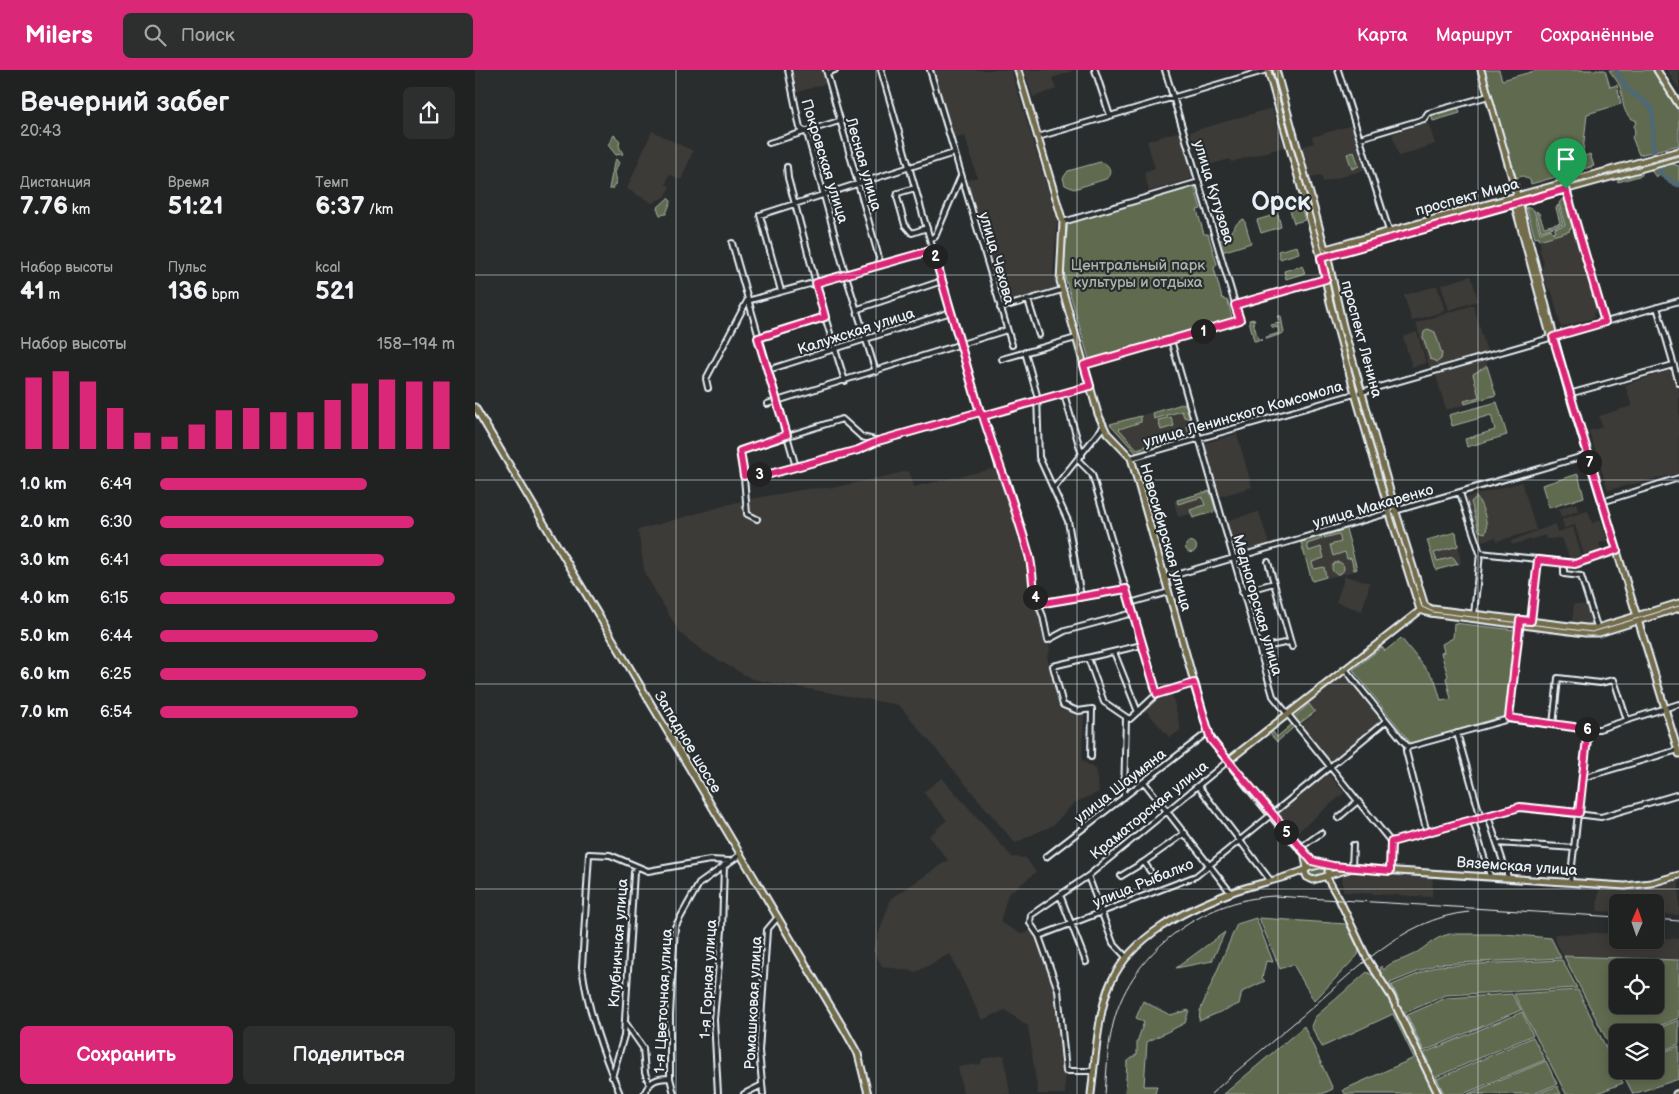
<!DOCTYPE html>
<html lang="ru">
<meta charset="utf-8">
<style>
:root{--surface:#202222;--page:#2d2f2f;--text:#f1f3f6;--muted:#a2a4a5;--line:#3d3f40;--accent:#db2777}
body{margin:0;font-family:"Balsamiq Sans",sans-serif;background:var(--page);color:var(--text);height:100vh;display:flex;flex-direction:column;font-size:19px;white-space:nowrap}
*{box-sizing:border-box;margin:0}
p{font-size:16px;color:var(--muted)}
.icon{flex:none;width:28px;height:28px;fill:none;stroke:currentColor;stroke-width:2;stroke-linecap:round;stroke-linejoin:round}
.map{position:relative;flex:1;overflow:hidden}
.details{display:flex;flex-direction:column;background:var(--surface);width:475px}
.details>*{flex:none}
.needle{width:32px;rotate:2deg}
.controls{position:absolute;left:1134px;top:824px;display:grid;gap:10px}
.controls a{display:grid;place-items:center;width:55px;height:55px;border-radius:8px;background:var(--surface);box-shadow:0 2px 12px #0003,0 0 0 1px var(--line);font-size:25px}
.pin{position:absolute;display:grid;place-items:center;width:42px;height:42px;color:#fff;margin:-51px -21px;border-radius:50% 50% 50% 0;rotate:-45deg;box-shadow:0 0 5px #0007}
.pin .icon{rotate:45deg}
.km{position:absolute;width:25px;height:25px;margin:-12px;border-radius:50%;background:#222;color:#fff;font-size:14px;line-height:25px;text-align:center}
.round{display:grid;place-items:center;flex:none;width:52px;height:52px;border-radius:8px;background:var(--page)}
.headline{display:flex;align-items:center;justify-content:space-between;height:85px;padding:0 20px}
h1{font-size:28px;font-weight:800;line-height:38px}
.metrics{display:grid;grid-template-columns:repeat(3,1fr);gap:8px;height:85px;padding:5px 20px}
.metrics div{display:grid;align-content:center}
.metrics b{font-size:25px;font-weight:800}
.metrics small{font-size:14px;font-weight:400}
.metrics p{font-size:14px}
.chart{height:140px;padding:10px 20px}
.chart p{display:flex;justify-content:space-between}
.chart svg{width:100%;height:90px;margin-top:5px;stroke:var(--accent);stroke-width:6}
.action{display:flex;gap:10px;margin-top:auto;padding:10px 20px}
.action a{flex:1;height:58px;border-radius:8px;background:var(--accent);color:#fff;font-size:20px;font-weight:800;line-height:58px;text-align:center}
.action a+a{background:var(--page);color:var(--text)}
ul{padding:0 20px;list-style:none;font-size:16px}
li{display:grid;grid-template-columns:80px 60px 1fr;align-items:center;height:38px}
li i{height:12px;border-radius:6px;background:var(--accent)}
header{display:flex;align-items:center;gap:30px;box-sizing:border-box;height:70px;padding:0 25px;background:var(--accent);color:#fff}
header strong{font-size:24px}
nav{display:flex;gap:28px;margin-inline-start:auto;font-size:18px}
.search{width:350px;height:45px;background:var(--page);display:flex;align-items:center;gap:12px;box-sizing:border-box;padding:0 18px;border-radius:8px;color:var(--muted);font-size:19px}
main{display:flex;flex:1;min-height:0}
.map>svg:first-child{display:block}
.built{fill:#3d3b38}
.green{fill:#606a50;stroke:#a4aea4;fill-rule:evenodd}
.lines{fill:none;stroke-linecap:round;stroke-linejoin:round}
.river{stroke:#4f6974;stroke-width:5}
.minor-casing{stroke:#e8f1f8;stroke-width:8}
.major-casing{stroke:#e8f1f8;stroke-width:9}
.minor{stroke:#2a2d2e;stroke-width:4}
.major{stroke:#736c4b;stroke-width:5}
.tram{stroke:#e8f1f8;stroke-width:1}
.rail{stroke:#e8f1f8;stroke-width:1}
.route-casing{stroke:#fff;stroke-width:10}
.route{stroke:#db2777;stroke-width:6}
.grid{fill:none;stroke:#e8f1f8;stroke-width:1;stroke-opacity:0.55}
.labels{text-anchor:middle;stroke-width:4.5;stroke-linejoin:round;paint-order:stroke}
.street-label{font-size:15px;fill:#e8f1f8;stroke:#2a2d2e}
.park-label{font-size:15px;fill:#abb4ac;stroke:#2a2d2e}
.town-label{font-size:25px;font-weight:bold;fill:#e8f1f8;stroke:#2a2d2e}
</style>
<header>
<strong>Milers</strong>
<div class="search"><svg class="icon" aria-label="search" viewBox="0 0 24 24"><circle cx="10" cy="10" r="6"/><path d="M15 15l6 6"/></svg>Поиск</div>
<nav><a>Карта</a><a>Маршрут</a><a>Сохранённые</a></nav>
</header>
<main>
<section class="details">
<div class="headline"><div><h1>Вечерний забег</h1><p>20:43</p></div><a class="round"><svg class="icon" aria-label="share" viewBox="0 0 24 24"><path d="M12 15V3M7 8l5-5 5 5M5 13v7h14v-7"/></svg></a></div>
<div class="metrics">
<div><p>Дистанция</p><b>7.76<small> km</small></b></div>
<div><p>Время</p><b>51:21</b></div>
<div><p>Темп</p><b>6:37<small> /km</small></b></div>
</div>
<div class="metrics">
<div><p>Набор высоты</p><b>41<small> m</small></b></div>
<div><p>Пульс</p><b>136<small> bpm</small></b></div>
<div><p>kcal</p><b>521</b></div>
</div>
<div class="chart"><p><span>Набор высоты</span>158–194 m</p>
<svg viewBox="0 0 160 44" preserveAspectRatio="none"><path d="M5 44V9M15 44V6M25 44V11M35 44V24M45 44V36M55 44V38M65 44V32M75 44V25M85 44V24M95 44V26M105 44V26M115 44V20M125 44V12M135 44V10M145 44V11M155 44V11"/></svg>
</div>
<ul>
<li><b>1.0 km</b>6:49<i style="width:70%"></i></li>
<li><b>2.0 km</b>6:30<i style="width:86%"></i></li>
<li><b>3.0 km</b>6:41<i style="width:76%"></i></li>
<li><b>4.0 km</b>6:15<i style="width:100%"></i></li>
<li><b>5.0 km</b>6:44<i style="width:74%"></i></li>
<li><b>6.0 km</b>6:25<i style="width:90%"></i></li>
<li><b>7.0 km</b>6:54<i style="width:67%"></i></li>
</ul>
<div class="action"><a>Сохранить</a><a>Поделиться</a></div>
</section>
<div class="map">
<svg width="1204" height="1024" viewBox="0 0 1204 1024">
<rect width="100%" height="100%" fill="#2a2d2e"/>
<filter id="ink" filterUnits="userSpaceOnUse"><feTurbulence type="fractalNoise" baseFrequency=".02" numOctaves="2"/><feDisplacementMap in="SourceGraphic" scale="10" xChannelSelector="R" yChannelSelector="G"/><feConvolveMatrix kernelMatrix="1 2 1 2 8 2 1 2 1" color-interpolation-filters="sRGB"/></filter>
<g filter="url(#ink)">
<path class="built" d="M317,0H351L353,13L323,22Z
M458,0H536L582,150L578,204L583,219L529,236L490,111L502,107L490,66L478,69Z
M549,0H596L597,1L577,8L581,19L558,27Z
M1192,0H1204V19L1194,4Z
M797,38L809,77L756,92L755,89L726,97L715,62Z
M953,52L960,74L924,86L917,64Z
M877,55L892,99L848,112L846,105L835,107L826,77L839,73L837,67Z
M177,61L218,81L206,110L194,104L191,114L195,116L191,126L177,133L152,119Z
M705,61L719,108L674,121L669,102L680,98L672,71Z
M1098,161L1124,241L1118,243L1119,248L1086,257L1077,222L1072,217L1067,199L1069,192L1064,179L1066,178L1064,170Z
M996,206L1003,231L974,240L966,215Z
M962,216L970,241L937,251L929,225Z
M998,235L1012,282L955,299L941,253Z
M942,262L951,293L937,297L928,267Z
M1011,291L1021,326L971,340L961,305Z
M1198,299L1204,318V403L1133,420L1114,361L1127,357L1124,346L1157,336L1150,315Z
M711,333L720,367L661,383L634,354Z
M762,364L777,417L743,427L727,374Z
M522,398L534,435L539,441L555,493L557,525L566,547L571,570L574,572L575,581L572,587L585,640L609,644L607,690L620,699L624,722L599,733L578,755L540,773L424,635L277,609L229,582L205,563L170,504L163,460L270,430L331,419L362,417L434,401L438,417Z
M1047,412L1061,460L1022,471L1021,467L1003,472L990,428Z
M735,421L741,442L717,449L715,444L703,447L699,431Z
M1101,433L1103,441L1086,447L1084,439Z
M1113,441L1117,453L1126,450L1133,471L1124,473L1127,483L1110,488L1100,455L1089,458L1087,449Z
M784,442L794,474L760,483L750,451Z
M1080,454L1082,462L1098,457L1107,488L1096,492L1087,468L1071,469L1070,465L1037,475L1036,471Z
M871,459L883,500L837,512L825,472Z
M981,461L986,494L961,501L952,470Z
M870,506L895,513L887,541L861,532Z
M1099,534L1114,535L1120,553L1097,552Z
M872,603L909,650L855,694L825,656L841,643L834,633Z
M697,624L705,656V660L695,668L672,642L673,637L682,629Z
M851,701L869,723L820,764L801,741Z
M467,708L537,787L551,788L560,801V803L533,824L525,852L546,864L559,860L580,921L590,1004V1024H563L553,956L530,940L507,950L475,884L441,902L407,896L398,880L416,829L473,790L454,766L472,750L448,722Z
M876,801L958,805L957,827L868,822L867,804Z
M1204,808V845L1180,844V832H1142V842L1122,841L1124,816L1152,818L1177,816Z
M1120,863L1142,864V870H1180V867L1204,869V889L1088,885L1081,872L1080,864Z
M529,985L535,1024H486L488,1023L483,997L506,994L507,989Z"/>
<path class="green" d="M1010,0H1024L1027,10L1063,0H1130L1135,17L1142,15L1146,34L1112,44L1108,82L1110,86L1115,84L1119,96L1056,114L1055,110L1048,106L1040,108Z
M1134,0H1179L1204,41V75L1164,85L1157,67L1160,63L1159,56L1162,51C1146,46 1149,31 1145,17C1143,11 1137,5 1134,0Z
M983,36L985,43L958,51L956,44Z
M139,65L145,71L144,76L148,84L141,85L133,75Z
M879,82L884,96L877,99L872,84Z
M141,89L144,93L139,102L141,113L137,119H134L139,93Z
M625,92C635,93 638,103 631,109L599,119L590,115L588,108L593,101Z
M1194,93L1204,96V114L1185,104L1181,107L1175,99Z
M1167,101V105L1143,112L1141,107Z
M719,115L726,139L722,140L729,164H733L742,194L739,198L747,228L753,231L757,248L614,289L588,200L593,153Z
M1089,127L1097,158L1094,159L1095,161L1064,170L1063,167L1060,168L1051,137L1059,140L1065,163L1076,159L1078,163L1080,162V158L1090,155L1084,133Z
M193,128L196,131L191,144L185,145L182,138Z
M1083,135L1088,154L1066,161L1061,141L1064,143L1069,157L1085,153L1081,138Z
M826,137L830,150L819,153L815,140Z
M803,144L806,157L786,163L782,150Z
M769,149L776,173L747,182L743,171C758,166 757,153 769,149Z
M822,176L824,183L805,189L803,181Z
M827,196L830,203L811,209L809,201Z
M803,246H806L809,263L792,269L791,267L804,263L803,257L798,258L796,255L805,253Z
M780,249L778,252L783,269L787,270L779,271L774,250Z
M953,259L960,262L967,284L966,289L962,292L955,289L948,267L949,262Z
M1012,296L1021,325L990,334L989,331L1004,327L998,304Z
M1022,332L1032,365L992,377L990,369L1020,360L1016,345L977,356L974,345Z
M710,333L715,349L709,347L707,341L679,349L678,343Z
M666,346V352L644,359L662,379L680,373L682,377L661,383L635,354Z
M696,347L699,356L686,360L683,350Z
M716,352L720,367L683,377L682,372L714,364L712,356Z
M1103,404L1109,427L1074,438L1067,415Z
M735,421L741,441L718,448L715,440L730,435L727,427L703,434L702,430Z
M1001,427C1007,433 1015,457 1010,463L1004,461L996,432Z
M871,459L882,499L879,500L876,488L872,489L870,482L858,486L855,475L866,472L864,464L849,468V466Z
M981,462L983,476L959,483L962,491L978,487L983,494L961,500L952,470Z
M846,466L847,469L832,474L834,481L846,477L849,488L837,492L839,499L849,497L851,507L837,511L826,472Z
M710.5 477a5.5 5.5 0 1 1 11 0a5.5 5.5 0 1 1-11 0Z
M857 498a6 6 0 1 1 12 0a6 6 0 1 1-12 0Z
M979,553L1040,560L1030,646L936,673L878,600L907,577L910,581L926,568L960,610L966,631L976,629L971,608L973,606L966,583L969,582L967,574L978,568Z
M834,634L840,642L824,654L819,647Z
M817,654L819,657L802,672L795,664L798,662L802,667Z
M849,796L851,797V804L838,808L832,805L833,800Z
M781,848L798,892L791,891L787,908L790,911L767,922L764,934L724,951L725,941L762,854Z
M784,848L871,854L884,881L883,885L839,931L818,894L805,899Z
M750,862L737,891L701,898Z
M975,864H1030L1076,868L1086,888L962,894L915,913L924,931L917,915L962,896L1087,890L1102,918L971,925L930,943L954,994L949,983L1047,942L1058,965L961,1007L969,1024H965L905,901L906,896L909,900C914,892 925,891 933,887C948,881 958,867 975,864Z
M1089,886L1204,890V948L1169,962H1142V973L1135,976ZM1142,898H1180V935H1142Z
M892,902L904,909L961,1024H870L868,1020L939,988L918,944L847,977L836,956L840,947Z
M1103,920L1148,1013L1120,1024H1091L1039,924Z
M1037,924L1046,940L949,981L932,945L971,928Z
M668,931L695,945L714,940L710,953L672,972L669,1016H682L680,1024H650L652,992L662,984V972L669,952L661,948Z
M1204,950V974L1180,984V962H1173Z
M829,956L858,1019L847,1024H749Z
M1058,967L1070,990L988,1024H969L962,1009Z
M1204,976V1009L1158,1024L1146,1000H1180V985Z
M1071,991L1082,1014L1058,1024H993Z
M1082,1016L1086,1024H1062Z"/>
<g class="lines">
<path class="river" d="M1141,0L1153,20L1177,38C1181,67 1168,102 1204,115"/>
<defs>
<path id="minor" d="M313,0L325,58L332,63L369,199L401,302
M351,0L406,195
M406,0L505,342
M455,0L537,275
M620,0L635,46
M863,0L916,167
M352,3L360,0
M563,67L792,0
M885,68L949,49L953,43L1014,26
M294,73L364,51
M312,97L313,108L350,247L370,311
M1090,117L1130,252
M440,118L423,123L422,127L430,155L437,163L452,158
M588,152L724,112
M455,168L460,167L486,106
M257,173L321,397
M306,221L285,145L479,83
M553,230L564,265
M760,235L851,209
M1182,237L1204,313
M525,238L587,220
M383,239L467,211
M283,268L350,247
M696,270L798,626L916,772
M550,282L562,325L564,387L593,451L606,527
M527,289L601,268
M609,295L765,250L690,0
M293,300L476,242
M233,318L231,309L272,231C334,214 396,198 458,180
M589,324L607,385
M1094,324L1198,295
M292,334L532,260
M509,346L523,395L532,411L555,488L559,524L568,546L573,570L590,561L658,543
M656,388L1204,231
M603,390L617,404L682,624
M269,407L265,381L367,349L387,367L403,371
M580,417L628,357
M985,423L1005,483L999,545
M1127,432L1204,408
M282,449L272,444L269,407L278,403L295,404L383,380L403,371L505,342L509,346L615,316
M1005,483L1100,493L1142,480
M793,492L817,577
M1089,493V504L1106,506L1123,560
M690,508L1112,385
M767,522L799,513
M655,533L694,522
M563,534L651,519
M1056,552L1063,490
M639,582L663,642
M786,585L792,583L795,576L815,572
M613,588L629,632L651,647L649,727
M870,599L933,677L1034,649L1113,659H1124L1204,634
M651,647L655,649L682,624L719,613
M1034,649L1045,552
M1078,655L1083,608L1125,613L1139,610L1152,650
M982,663L1006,748
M933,677L931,681L952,763
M616,687L617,639L603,641L588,635L578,596L667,575
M1107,708L1203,680
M669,712L756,823
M724,717L795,810
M1013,746L1033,807
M863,748L883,731
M998,751L1015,806
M916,772L1045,737L1126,747L1204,724
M1022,773L1100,778
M825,778L846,763
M571,787L733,662
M669,792L675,801
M877,798L878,775
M915,801L916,772
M613,806L638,873L651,887
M646,806L669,792L710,763
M1095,812L1113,659
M585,825L611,892
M564,866L721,806L911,651
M150,952L168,978L170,1003L174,1013
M619,1001H591L583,920L564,866L555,853L556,845L613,806L753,691
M137,1007L149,966L159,802L163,797
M145,1024C128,983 113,942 107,897L114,784L135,785L173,801L235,790L254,791
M169,1024C175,1011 180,1008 195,1008
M199,1024L195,1008V945L200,857L224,814L266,784
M243,1024L239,949L247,860L249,795
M269,1024L287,1015
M288,1024L284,981L292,860L303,847"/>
<path id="major" d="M543,0L588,152L585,211L623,344L632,363L656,388L733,662C738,676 827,786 839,792C849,798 866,797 877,798L1150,816L1176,813L1204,805
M793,0L846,188L855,232L879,320L914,441L945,540L955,543L1110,563H1124L1204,538
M801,0L854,193L868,256L921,442L950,536L957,539L1111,558H1122L1204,533
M1006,0L1044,132L1094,324L1204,684
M1182,0L1204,35
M1039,132L1075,265L1078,267
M847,180L1204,81
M849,187L1204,88
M0,337L369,959L383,984L393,1024
M753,691L947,539
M848,794L854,798L852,806L838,810L832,807L830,802L832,798Z
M874,799L851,806L864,829L893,890L916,926L963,1024
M616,1024C620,993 623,939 636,912C658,865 709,841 755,823C780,813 808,810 832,799L830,787
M1201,1024L1204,1023"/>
</defs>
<use href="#minor" class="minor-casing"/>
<use href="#major" class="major-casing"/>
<use href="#minor" class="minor"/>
<use href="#major" class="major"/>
<path class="tram" d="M796,0L850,191L864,257L881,317L917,443L947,537L958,542L1117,562L1204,536
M846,176L852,181H859L1204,86"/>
<path class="rail" d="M1180,849L1204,851
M630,1024C632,1003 632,980 637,959C652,885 726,829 800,826L1142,847
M736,1024C765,997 796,973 826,947C875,906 926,848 994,842"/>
</g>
</g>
<g class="lines" filter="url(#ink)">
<defs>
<path id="route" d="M1091,119L846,188L851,209L760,235L765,250L609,295L615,316L508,346L505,342L458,180L341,213L350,247L283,268L312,365L265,381L269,406L278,403L295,404L383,380L403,371L505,342L508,346C523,393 541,438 554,485C559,502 556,519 563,534L651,519L682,624L719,613L736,670L837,791L858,796L915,801L916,772L1045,737L1104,743L1113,659L1034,648L1045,550L1056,551L1063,490L1100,494L1142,480L1078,267L1130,252L1091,119"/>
</defs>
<use href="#route" class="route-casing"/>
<use href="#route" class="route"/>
</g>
<path class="grid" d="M201,0V1024M401,0V1024M602,0V1024M803,0V1024M1003,0V1024M0,205H1204M0,410H1204M0,614H1204M0,819H1204"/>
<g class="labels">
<g class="street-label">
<text transform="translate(350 91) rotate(73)" y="5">Покровская улица</text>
<text transform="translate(389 94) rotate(74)" y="5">Лесная улица</text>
<text transform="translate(739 122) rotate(73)" y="5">улица Кутузова</text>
<text transform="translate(992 127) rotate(-15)" y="5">проспект Мира</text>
<text transform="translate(522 188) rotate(74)" y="5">улица Чехова</text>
<text transform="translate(381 261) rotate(-18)" y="5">Калужская улица</text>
<text transform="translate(887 269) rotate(75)" y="5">проспект Ленина</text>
<text transform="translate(768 344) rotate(-16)" y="5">улица Ленинского Комсомола</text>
<text transform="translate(898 436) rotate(-16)" y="5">улица Макаренко</text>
<text transform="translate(691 467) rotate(74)" y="5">Новосибирская улица</text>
<text transform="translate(783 535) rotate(74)" y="5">Медногорская улица</text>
<text transform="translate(213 672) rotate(59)" y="5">Западное шоссе</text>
<text transform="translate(645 716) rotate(-38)" y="5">улица Шаумяна</text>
<text transform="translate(674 740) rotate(-39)" y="5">Краматорская улица</text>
<text transform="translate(1042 796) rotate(4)" y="5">Вяземская улица</text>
<text transform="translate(668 813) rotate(-22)" y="5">улица Рыбалко</text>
<text transform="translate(143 873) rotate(-86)" y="5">Клубничная улица</text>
<text transform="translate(233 909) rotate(-87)" y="5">1-я Горная улица</text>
<text transform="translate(188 931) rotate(-87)" y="5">1-я Цветочная улица</text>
<text transform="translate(278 933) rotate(-87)" y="5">Ромашковая улица</text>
</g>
<g class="park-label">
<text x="663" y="200">Центральный парк<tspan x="663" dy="17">культуры и отдыха</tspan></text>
</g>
<g class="town-label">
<text x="806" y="140">Орск</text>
</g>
</g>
</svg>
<div class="controls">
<a><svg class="needle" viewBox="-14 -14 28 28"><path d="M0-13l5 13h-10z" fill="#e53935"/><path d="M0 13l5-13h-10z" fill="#a2a4a5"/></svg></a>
<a><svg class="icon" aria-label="locate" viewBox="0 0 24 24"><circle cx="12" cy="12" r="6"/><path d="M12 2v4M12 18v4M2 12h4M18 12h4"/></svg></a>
<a><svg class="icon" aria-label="layers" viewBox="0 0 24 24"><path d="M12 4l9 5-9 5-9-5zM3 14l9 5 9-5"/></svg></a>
</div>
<div class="pin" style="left:1091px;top:119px;background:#1e9e55"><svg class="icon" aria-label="arrive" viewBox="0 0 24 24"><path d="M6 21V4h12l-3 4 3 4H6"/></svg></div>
<b class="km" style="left:728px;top:261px">1</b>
<b class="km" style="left:460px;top:186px">2</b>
<b class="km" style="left:284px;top:404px">3</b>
<b class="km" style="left:560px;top:527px">4</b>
<b class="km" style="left:811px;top:762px">5</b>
<b class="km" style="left:1112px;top:659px">6</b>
<b class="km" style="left:1114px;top:392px">7</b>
</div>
</main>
